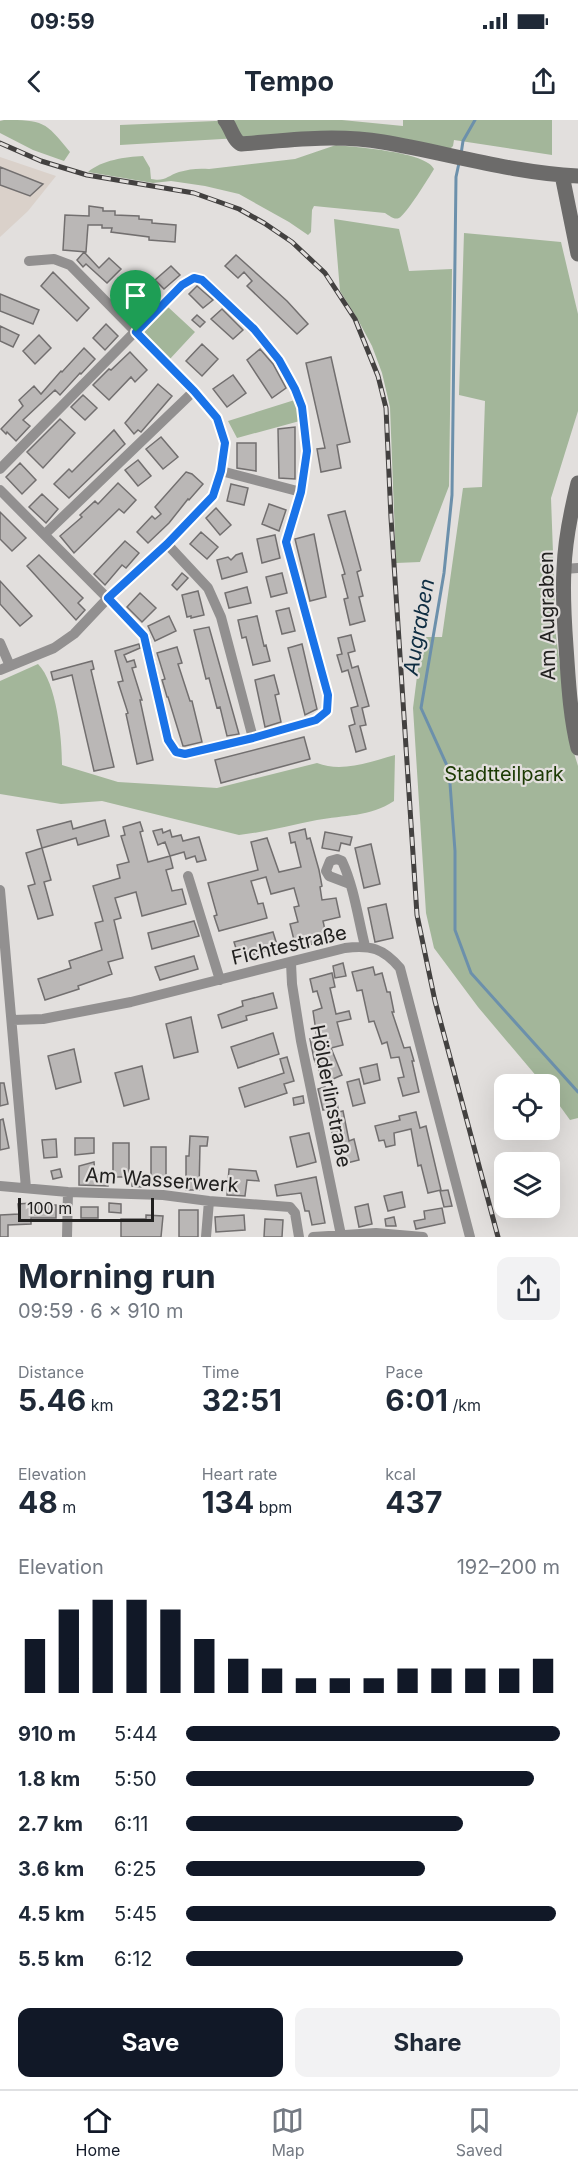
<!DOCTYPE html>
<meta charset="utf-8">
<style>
:root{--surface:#fff;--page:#f2f2f3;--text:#1f2937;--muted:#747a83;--line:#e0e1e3;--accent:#111827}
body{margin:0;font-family:Inter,sans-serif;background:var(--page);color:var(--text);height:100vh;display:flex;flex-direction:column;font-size:22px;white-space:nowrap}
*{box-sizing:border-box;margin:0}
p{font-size:20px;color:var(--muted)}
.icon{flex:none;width:33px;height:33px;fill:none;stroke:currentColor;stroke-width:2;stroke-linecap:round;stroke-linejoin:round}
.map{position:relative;height:1117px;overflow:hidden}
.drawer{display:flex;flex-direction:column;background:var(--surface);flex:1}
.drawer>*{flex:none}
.fabs{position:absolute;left:494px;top:954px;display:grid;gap:12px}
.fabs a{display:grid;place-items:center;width:66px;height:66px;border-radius:12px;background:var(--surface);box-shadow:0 6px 24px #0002;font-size:30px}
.scale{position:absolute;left:18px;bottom:15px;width:136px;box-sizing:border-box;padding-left:6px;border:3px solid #21201f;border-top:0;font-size:16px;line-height:21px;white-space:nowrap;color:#21201f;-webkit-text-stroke:4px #e2dfdd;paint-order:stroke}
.pin{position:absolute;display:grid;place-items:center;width:51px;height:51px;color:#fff;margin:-62px -26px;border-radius:50% 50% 50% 0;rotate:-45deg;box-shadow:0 0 6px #0007}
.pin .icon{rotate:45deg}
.round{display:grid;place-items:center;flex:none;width:63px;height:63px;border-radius:12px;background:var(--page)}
.summary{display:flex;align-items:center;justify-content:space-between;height:102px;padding:0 18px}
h1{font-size:33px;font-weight:700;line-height:45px}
.metrics{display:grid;grid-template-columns:repeat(3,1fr);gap:9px;height:102px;padding:6px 18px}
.metrics div{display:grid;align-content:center}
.metrics b{font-size:30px;font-weight:700}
.metrics small{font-size:16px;font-weight:400}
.metrics p{font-size:16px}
.chart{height:168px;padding:12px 18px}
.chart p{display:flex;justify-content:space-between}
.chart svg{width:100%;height:108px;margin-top:6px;stroke:var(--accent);stroke-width:6}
.button{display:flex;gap:12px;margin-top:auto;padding:12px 18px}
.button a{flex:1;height:69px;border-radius:12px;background:var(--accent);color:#fff;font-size:24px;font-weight:700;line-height:69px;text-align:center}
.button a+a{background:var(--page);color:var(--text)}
ul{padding:0 18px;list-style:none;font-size:20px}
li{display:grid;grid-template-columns:96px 72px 1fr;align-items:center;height:45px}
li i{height:15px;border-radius:8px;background:var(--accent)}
.status{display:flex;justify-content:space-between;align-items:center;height:42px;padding:0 30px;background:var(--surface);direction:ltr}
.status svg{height:16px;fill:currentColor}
header{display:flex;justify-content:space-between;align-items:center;height:78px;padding:0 18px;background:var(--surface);font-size:27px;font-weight:700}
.tab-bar{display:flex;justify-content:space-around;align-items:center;height:84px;border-top:2px solid var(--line);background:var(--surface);font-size:16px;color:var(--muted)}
.tab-bar a{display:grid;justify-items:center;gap:3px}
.tab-bar .selected{color:var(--accent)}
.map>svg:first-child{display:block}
.built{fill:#dad1ca}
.green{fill:#a3b69a}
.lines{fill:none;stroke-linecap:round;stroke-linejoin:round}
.stream{stroke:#6c90ab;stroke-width:3}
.building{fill:#bab7b6;stroke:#726f6f;stroke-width:1.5}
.street{stroke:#929090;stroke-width:10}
.secondary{stroke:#6c6b6a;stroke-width:15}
.rail-casing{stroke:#434140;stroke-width:5}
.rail{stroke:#e2dfdd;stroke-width:3;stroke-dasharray:9;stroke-linecap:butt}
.route-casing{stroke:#fff;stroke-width:12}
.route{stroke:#1a73e8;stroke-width:8}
.labels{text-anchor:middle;stroke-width:4.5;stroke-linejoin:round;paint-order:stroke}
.street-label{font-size:20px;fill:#21201f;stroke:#e2dfdd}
.park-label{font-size:20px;fill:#1a3902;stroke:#e2dfdd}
.water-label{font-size:21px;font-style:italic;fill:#0d2c41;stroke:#e2dfdd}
</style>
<div class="status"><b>09:59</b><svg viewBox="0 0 49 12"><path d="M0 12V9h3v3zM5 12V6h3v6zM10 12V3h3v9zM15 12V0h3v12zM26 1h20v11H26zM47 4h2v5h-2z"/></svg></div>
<header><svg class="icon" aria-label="back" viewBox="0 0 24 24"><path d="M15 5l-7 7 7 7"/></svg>Tempo<svg class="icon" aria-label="share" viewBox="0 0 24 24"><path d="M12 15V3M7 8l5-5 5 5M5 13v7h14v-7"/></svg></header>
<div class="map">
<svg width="578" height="1117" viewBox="0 0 578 1117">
<rect width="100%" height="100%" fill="#e2dfdd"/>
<path class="built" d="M0,37L56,56L28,91L0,117Z"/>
<path class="green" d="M4,0C43,0 45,1 70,32L64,41L33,30L0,13V1Z
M239,0H342L403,6V0H552V35L454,20L453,26L448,31L344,12L120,25V5Z
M336,25C355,27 427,32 434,49C430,56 405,96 399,98C394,100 390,96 385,93L314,86L312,90L311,112L308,115L289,102L239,74L205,66L171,61L153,63L88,52C102,40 125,37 143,36L150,48L151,59C165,62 167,56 179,52C189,49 199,48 209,49L295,39Z
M334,99L399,109L409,151L452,149L449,366L420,442L396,443L390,287L382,253L372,226L357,198L340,171Z
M464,113L561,122L578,194V291L551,378L556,516L570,620L578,646V998L570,1000L549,971V964H543L478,887L434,828L426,793L413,588L422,517H442L463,368L482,367L485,281L459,275Z
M168,187L195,212L169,240L141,212Z
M301,278L307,299L237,318L228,301Z
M38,544C57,563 62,619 62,645L118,662L217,668L317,643C342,653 369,642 395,635L394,681C370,697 344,695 317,700C291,705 266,712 239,715L102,681L61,684L0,674V561Z"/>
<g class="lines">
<path class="stream" d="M461,34L463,21L475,0
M459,43L456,57L452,375L444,453L421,588L449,650L455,731V810L471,853L578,972"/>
</g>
<path class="building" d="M0,47L43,64L30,76L0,65Z
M89,86L103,88V91H115V95L139,96V99L152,100V103L176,105L175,122L149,120V117L111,112L112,108H102V105H88L86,132L63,130L65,95L89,96Z
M84,132L99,148L109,138L121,149L107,163L86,144L83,147L77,140Z
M236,135L287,181L308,204L297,214L247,166L252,161L244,152L238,158L225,146Z
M171,146L180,155L164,169L155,160Z
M53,152L89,188L77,201L41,166Z
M197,166L213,180L203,188L189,174Z
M139,168L151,179L136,194L123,181Z
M0,174L39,190L33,204L0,191Z
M222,189L243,210L233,219L211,199Z
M197,195L205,202L200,207L192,200Z
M106,204L118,216L105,230L93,218Z
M0,206L19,215L13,227L0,221Z
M39,215L51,228L35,244L23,231Z
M202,224L218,239L202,256L186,241Z
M84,228L95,239L81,254L80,253L60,275L55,270L23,300L30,306L16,321L7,312L6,314L1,309L23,286L19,280L34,266L41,274L61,251L62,252Z
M260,229L273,244L286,268L272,278L247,240Z
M130,232L147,250L135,262L131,257L109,280L93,265L109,249L111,250Z
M331,237L350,322L337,325L341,348L321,352L317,329L325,328L306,243Z
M233,255L246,273L227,287L213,269Z
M158,264L172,276L141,312L138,310L134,314L125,303Z
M83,275L97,288L85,300L71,287Z
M60,299L75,313L43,348L27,332Z
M295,307V359L279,358L278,309Z
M114,310L125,324L69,378L54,364L69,349L72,352Z
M161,317L178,337L163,349L146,329Z
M237,323H256V351L237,348Z
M138,340L151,356L138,366L125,350Z
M20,343L36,360L22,374L6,357Z
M186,352L192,354L203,364L189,380L188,379L169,403L148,423L137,412L152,396L155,399L161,394L155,387Z
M118,363L136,380L124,393L119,389L74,433L60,416L82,397L80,395L95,381L98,384Z
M231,364L248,368L244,385L227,381Z
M42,374L58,389L46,403L29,387Z
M269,384L286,390L279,411L262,404Z
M216,388L231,405L220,415L206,398Z
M345,391L361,450L357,452L363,476L359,477L365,501L350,505L344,479L348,478L342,455L345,454L328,395Z
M0,392L26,418L12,431L0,419Z
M201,412L218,427L207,439L190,424Z
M314,414L326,477L310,481L295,419Z
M275,415L280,438L262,443L257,419Z
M125,421L139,433L126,448L122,445L105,465L94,454Z
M242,433L247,452L222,459L217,440L228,437L231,440L236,435Z
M39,435L83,478L78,483L85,490L76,500L27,446Z
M182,453L188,458L177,470L172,465Z
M282,453L287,473L271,477L266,457Z
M0,461L32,496L20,506L0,484Z
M247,467L251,483L229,488L225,473Z
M198,471L204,495L191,498V496L187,497L182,475Z
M140,473L156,488L142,502L127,487Z
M289,488L295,511L282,514L276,491Z
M169,496L176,511L155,521L148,506Z
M257,496L264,526L266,525L270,541L253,545L246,517L242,518L238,500Z
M209,507L239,614L227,616L220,587L217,588L209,558L206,559L194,510Z
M351,515L355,531L348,533L352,548L358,546L369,586L362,588L366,605L360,606L366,629L356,632L349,606L355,604L351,588L358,586L348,550L342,552L337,535L342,534L338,518Z
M139,524L140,528L124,535L127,542L134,540L136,547L132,548L142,580H140L153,640L137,644L126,594L128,593L118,562L123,561L115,531Z
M302,524L317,589L305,595L288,528Z
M177,527L182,543L178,544L190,581H192L202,622L185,626H183L168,577H167L165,570L162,560L165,559L157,533Z
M92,541L94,549L91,550L114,647L94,651L72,555L53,560L51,552Z
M274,555L279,574L275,575L281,602L265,607L255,560Z
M304,617L310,639L221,663L215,640Z
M105,700L109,716L78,725L76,718L42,728L37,710L71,701L73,709Z
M140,702L143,711L140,712L148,742L170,736L173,748L166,750L172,771L182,769L186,784L142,796L136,772L115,778L121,798L114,800L123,838L108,842L112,854L78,866L79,869L45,880L38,859L71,848L69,841L102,830L95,803L103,801L93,766L120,758L117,745L129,742L121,716L125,715L123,707Z
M162,709L163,713L170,710L172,717L181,715L183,721L199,717L206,740L197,742L195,736L186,739L184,732L170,736L165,722L158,725L153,711Z
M305,709L307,719L310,718L319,750L322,766L320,767L322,780L336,778L340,797L323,801L327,819L311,822L312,824L296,828L290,804L298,802L294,787L299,786L294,768L271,774L266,757L251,761L258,784L263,783L267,798L219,811L214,796L217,795L208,763L258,750L251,722L267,718L279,752L301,747L295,722L291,723L289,713Z
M325,712L352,717L350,725L341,723L339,731L322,728Z
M371,724L380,764L364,768L355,728Z
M42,728L51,760L44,762L53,795L38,799L28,766L35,764L26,733Z
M386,784L393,818L375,822L368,788Z
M194,801L199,816L152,829L148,813Z
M273,812L278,828L239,838L234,822Z
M194,836L198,849L160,860L155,847Z
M343,843L346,856L335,858L333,846Z
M373,847L375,855L382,853L387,872H390L394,892H392L404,928L410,927L414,941H412L419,972L403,976L398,958L404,957L399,937L391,938L387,922L382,924L374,901L369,902L362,870L357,871L352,852Z
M332,853L335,867L330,868L336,894L349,891L351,899L337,902L343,925L331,928L342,955L324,963L314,939L310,919L317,918L313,891L322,888L317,871L313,872L310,859Z
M273,873L277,888L246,896L247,900L222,908L218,895L243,886L242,881Z
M191,897L198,932L174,938L166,904Z
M273,913L279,934L238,948L231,927Z
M74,929L81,962L56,969L48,936Z
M287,937L294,961L284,964L287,973L245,987L239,968L284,953L280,939Z
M377,944L380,960L364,964L360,948Z
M142,946L149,979L124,986L115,953Z
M359,959L365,983L353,986L347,962Z
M0,963H4L8,984L0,986Z
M325,967L328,977L335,975L339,992L343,991L349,1021L354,1019L359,1040L339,1045L327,989L323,990L318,969Z
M303,976L304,983L294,985L293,978Z
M416,992L420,1008L426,1006L441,1070L428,1073L421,1045L418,1046L411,1009L394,1013L395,1025L386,1027L384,1020L379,1021L375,1006L400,1000L399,996Z
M3,999L9,1028L0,1030V1000Z
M309,1013L316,1042L297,1047L290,1017Z
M190,1016L208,1017L207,1026H200L199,1070H186V1036H189Z
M75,1018H94V1033L75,1035Z
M56,1019L57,1037L44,1038L42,1020Z
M113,1023H129V1057H113Z
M151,1027H166V1059H151Z
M94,1042L95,1055H108V1066L79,1065V1046Z
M60,1049L62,1057L53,1059L51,1051Z
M229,1049L256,1051L259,1061L247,1060L245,1076L227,1075Z
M316,1057L325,1103L312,1105L309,1091H305L301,1073L277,1076L275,1065Z
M132,1058H141V1067L132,1066Z
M448,1070L452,1086L444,1087L440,1071Z
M402,1072L405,1087L388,1091L384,1076Z
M31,1083V1085H56V1098H31V1104L8,1105V1117H0V1095L19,1094L18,1084Z
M109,1083L121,1084V1093L109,1092Z
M368,1084L372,1104L359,1107L355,1087Z
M81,1087H98V1098H81Z
M442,1088L445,1103L416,1109L414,1101L425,1099L424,1091Z
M179,1090H198V1117H179Z
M146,1095L163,1096L161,1117H121V1099H146Z
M244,1095L245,1110L216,1112L215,1097Z
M394,1097L396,1106H386L385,1099Z
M265,1099L283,1100L282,1117H264Z"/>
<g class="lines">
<path class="street" d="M0,349L181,165L194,158L203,160L254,209L279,240L295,269L302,287L307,331L301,372L286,422L328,575L327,591L316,600L253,618L185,634L175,632L168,620L145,516L0,370
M221,351L301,372
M45,414L194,271
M167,424L208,468L221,497L253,618
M564,449L578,448
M0,523L10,546
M0,550L54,528L74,514L108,478L167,424L213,376L221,351L225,323L217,298L194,271L70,145L54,139L29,141
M188,756L220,860
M350,764L329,756L326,751L330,741L337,739L342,741C354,767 358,798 365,826
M0,770L26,1068
M291,843L292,864L301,921L341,1115
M13,900L43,899L131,882L345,828C371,825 383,828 400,848L470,1117
M0,1066L68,1072L163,1075L209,1081L290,1087L295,1093L299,1117
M67,1117L68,1072
M206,1117L209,1081
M313,1117L376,1113L423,1117"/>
<path class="secondary" d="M225,0C231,7 233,20 241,24C288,20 336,14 383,22C448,33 512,53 578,56
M562,55L578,134
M578,363C571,391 565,420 564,449C562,480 565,511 567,541C569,571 571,599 578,628"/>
<defs>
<path id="rail" d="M0,23L41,41L87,55L194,73L239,89L264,103L292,122L325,153L355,199L378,256L386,288L391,398L417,795L435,881L498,1117"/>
</defs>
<use href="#rail" class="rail-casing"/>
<use href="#rail" class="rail"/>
</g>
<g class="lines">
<defs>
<path id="route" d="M194,158L202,160L254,209L279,240L295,269L302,287L307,331L301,372L286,422L328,575L327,591L316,600L253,618L185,634L176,632L168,620L144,516L108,478L167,424L213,376L221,351L225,323L217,298L194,271L136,212L182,165Z"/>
</defs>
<use href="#route" class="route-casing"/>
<use href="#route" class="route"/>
</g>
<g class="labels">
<g class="street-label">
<text transform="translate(547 496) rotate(-91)" y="7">Am Augraben</text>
<text transform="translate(289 825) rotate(-13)" y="7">Fichtestraße</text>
<text transform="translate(331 976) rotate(79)" y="7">Hölderlinstraße</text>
<text transform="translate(162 1060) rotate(4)" y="7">Am Wasserwerk</text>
</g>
<g class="park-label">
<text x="504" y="661">Stadtteilpark</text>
</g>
<g class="water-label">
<text transform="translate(419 507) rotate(-80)" y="7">Augraben</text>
</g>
</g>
</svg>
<div class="fabs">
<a><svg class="icon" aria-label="locate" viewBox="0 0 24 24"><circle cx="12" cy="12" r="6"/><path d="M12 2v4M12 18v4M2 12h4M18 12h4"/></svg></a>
<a><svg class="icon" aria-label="layers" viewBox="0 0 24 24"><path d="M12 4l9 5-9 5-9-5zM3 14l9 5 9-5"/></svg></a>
</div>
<div class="scale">100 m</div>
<div class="pin" style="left:136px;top:212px;background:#1e9e55"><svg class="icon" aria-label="arrive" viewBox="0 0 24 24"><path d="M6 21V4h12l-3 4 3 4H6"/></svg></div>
</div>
<section class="drawer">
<div class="summary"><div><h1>Morning run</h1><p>09:59 · 6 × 910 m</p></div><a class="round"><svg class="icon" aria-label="share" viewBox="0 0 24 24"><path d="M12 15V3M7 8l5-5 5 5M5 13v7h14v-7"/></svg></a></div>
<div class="metrics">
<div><p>Distance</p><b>5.46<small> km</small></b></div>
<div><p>Time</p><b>32:51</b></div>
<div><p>Pace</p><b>6:01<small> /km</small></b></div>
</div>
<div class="metrics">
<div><p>Elevation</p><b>48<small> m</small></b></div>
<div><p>Heart rate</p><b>134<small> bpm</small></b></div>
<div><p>kcal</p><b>437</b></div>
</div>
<div class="chart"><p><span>Elevation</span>192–200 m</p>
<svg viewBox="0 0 160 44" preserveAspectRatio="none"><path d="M5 44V22M15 44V10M25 44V6M35 44V6M45 44V10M55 44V22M65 44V30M75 44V34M85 44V38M95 44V38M105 44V38M115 44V34M125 44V34M135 44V34M145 44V34M155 44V30"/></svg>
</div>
<ul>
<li><b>910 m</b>5:44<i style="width:100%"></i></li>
<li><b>1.8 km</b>5:50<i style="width:93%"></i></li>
<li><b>2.7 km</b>6:11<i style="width:74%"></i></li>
<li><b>3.6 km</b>6:25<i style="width:64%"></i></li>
<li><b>4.5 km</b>5:45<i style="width:99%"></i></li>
<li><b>5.5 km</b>6:12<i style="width:74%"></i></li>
</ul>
<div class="button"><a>Save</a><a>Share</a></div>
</section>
<nav class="tab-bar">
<a class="selected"><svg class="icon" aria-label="home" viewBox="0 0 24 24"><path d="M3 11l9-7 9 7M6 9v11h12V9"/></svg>Home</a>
<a><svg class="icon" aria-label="map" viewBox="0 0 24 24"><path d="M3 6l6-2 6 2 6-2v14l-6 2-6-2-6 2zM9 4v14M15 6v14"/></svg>Map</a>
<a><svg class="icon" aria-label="saved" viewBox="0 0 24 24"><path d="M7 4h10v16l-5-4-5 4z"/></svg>Saved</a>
</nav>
